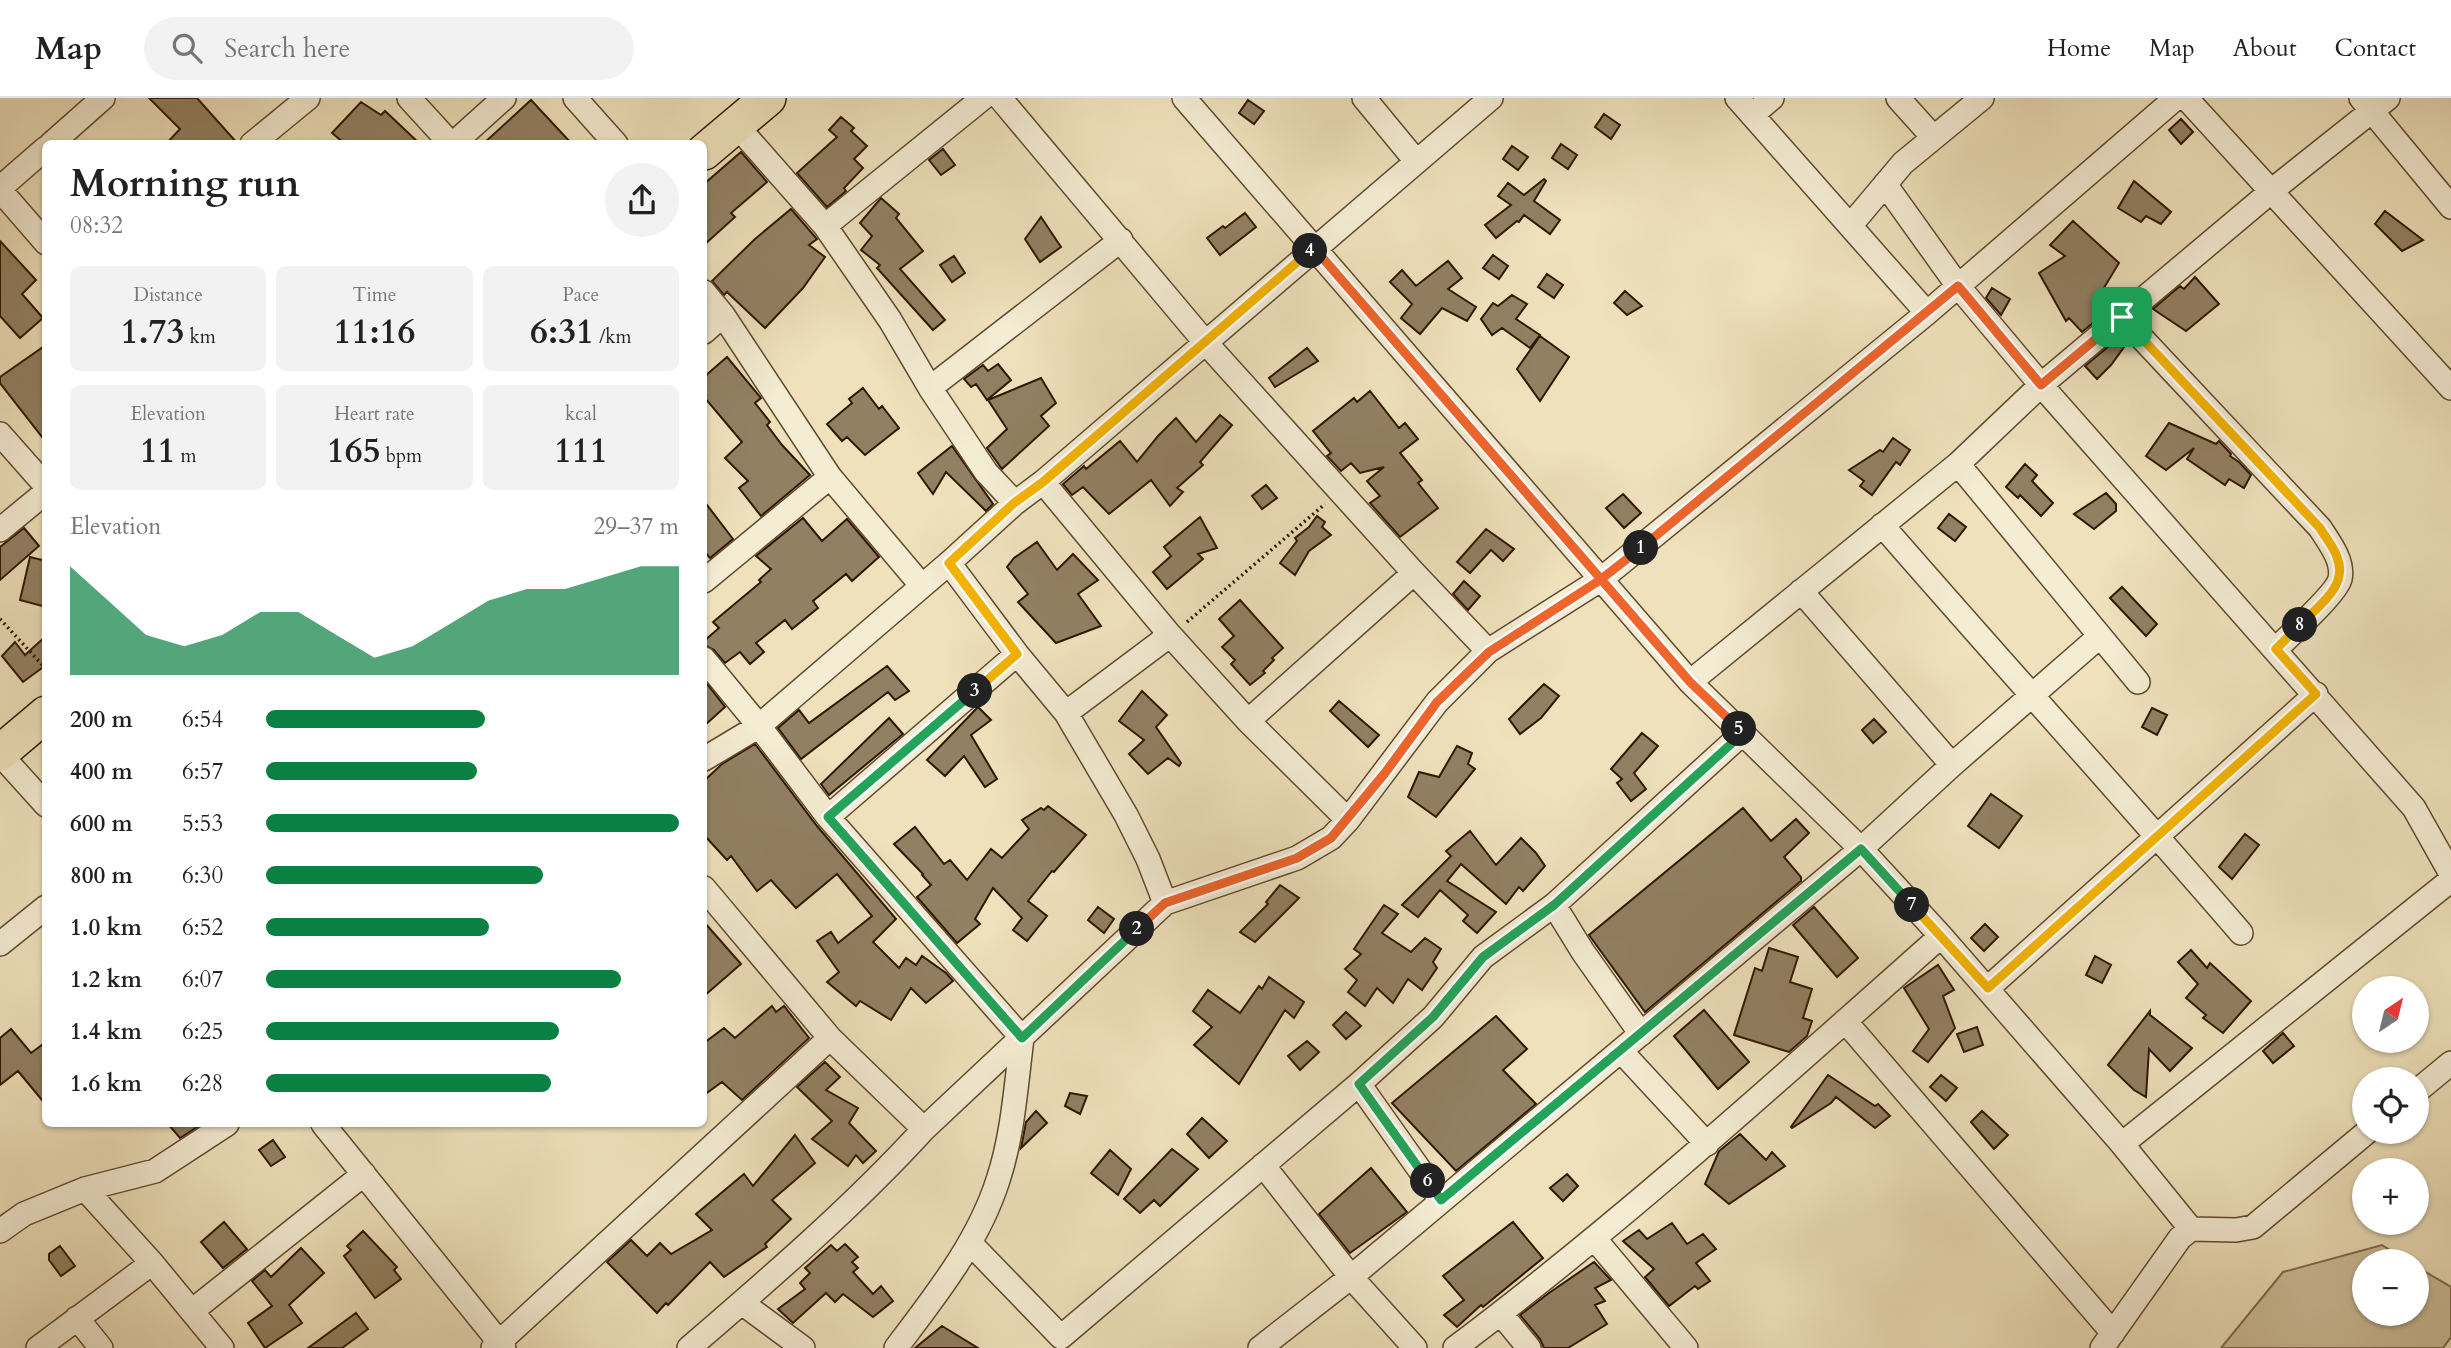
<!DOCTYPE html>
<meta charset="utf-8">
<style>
:root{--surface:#fff;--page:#f2f2f2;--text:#222;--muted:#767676;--line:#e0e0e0;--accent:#0b8043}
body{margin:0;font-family:Cardo,serif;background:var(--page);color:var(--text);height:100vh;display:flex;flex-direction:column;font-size:26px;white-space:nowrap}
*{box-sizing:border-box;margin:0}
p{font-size:23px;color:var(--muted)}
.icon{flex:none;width:38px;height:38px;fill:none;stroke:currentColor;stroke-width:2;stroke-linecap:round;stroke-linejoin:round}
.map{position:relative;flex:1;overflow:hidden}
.drawer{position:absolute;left:42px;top:42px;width:665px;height:987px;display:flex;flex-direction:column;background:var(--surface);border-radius:10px;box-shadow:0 2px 5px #0004}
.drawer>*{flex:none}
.needle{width:46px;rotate:35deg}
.tools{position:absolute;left:2352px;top:878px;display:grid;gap:14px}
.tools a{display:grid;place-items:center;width:77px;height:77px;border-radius:50%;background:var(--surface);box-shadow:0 2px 5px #0004;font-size:35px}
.pin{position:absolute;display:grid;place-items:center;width:60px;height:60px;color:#fff;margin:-30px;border-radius:14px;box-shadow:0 4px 10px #0006}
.km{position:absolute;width:35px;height:35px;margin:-18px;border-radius:50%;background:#222;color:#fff;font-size:19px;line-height:35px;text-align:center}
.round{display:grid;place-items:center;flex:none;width:74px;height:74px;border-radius:37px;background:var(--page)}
.head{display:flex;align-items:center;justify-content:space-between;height:119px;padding:0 28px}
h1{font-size:38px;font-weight:700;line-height:52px}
.figures{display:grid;grid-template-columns:repeat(3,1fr);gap:10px;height:119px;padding:7px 28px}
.figures div{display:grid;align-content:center;border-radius:10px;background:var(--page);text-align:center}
.figures b{font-size:35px;font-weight:700}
.figures small{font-size:19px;font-weight:400}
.figures p{font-size:19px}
.chart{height:196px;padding:14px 28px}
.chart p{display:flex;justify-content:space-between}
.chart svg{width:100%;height:126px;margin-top:7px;fill:var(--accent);opacity:.7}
ul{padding:0 28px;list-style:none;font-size:23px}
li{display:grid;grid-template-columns:112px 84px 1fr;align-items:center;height:52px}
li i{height:18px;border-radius:9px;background:var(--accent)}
header{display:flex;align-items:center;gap:42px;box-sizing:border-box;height:98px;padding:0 35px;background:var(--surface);border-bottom:2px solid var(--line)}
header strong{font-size:33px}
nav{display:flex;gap:38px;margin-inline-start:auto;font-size:24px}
.search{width:490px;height:63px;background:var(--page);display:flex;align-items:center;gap:18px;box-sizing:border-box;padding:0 24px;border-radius:38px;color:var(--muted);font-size:26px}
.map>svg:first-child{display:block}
.green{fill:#cebf9c;stroke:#7e6b4e;stroke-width:2}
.building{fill:#928062;stroke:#2f1700;stroke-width:2}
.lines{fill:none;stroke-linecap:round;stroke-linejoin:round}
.street-casing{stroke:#5f4a2f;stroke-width:26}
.primary-casing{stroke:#2f1700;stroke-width:38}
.path{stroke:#2f1700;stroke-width:3.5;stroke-dasharray:2 3.5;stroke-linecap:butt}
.street{stroke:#f4ecd3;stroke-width:23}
.primary{stroke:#eee1bc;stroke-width:35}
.split-1-casing{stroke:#fff;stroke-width:14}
.split-2-casing{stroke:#fff;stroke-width:14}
.split-3-casing{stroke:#fff;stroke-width:14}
.split-4-casing{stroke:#fff;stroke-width:14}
.split-5-casing{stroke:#fff;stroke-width:14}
.split-6-casing{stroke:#fff;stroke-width:14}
.split-7-casing{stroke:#fff;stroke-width:14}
.split-8-casing{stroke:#fff;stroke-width:14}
.split-9-casing{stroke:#fff;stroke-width:14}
.split-1{stroke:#f0652b;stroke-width:9}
.split-2{stroke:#f0652b;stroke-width:9}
.split-3{stroke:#22a559;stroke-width:9}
.split-4{stroke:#f5b400;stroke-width:9}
.split-5{stroke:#f0652b;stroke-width:9}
.split-6{stroke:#22a559;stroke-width:9}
.split-7{stroke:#22a559;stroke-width:9}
.split-8{stroke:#f5b400;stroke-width:9}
.split-9{stroke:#f5b400;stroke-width:9}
</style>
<header>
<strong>Map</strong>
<div class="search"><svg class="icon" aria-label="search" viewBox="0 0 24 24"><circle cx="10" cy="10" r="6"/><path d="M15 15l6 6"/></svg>Search here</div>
<nav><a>Home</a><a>Map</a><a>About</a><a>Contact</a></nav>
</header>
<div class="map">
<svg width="2451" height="1250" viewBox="0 0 2451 1250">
<rect width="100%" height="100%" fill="#eee1bc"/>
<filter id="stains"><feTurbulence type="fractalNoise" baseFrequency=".00286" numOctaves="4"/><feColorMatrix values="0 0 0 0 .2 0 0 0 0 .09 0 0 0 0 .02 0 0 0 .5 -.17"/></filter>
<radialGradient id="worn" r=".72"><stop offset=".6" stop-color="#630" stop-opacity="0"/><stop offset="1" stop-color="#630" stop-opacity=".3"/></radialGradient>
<path class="green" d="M2382,1147L2409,1164H2364V1216H2417V1169L2451,1189V1239L2443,1250H2221L2283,1174Z"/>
<path class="building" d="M149,0H197L238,46H166L180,31Z
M531,2L572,46H483Z
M1248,2L1264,13L1254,26L1239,15Z
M361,4L381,17L385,13L420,46H345L332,35Z
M1604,16L1620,27L1611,41L1595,29Z
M841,19L854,30L851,33L867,48L854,61L863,70L844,90L846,93L827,109L797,75L837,39L829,32Z
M2181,21L2193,34L2181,46L2169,32Z
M1561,46L1577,57L1568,71L1552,60Z
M1512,48L1528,59L1518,72L1503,61Z
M943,51L955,67L941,77L929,62Z
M741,54L767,84L731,115L735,119L704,147V86Z
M1544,81L1546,83L1534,103L1560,122L1550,136L1524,117L1519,124L1517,123L1496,140L1485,127L1511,107L1498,98L1508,85L1524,97Z
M2134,83L2171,114L2161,126L2146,118L2141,124L2118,110Z
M881,100L899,116L896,120L923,153L900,171L945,222L933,232L877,170L880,167L861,152L872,138L860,125Z
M791,111L817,141L809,147L825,159L803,190L765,230L727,194L724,197L712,183L755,141Z
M2385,113L2423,142L2402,153L2375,126Z
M1245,115L1256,129L1220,157L1207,140L1223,128L1225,130Z
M1041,119L1061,149L1040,164L1025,141Z
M2073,123L2119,165L2096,203L2106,214L2082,234L2069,220L2066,223L2039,175L2065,158L2050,147Z
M0,143L36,182L22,196L43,220L20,240L0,218Z
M1493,157L1508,168L1499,181L1483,170Z
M954,158L965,175L952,184L940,167Z
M1448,163L1462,180L1448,191L1476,209L1467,223L1442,210L1420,236L1401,220L1412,206L1390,184L1402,172L1416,188Z
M1547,176L1563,187L1554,200L1538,189Z
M2195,179L2219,206L2186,233L2153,211L2180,188L2184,191Z
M1992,190L2010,201L2001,217L1986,200Z
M1625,193L1642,208L1627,217L1614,205Z
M1512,197L1527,206L1516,221L1540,237L1530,250L1502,230L1492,237L1481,221L1493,205L1498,208Z
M1540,238L1569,259L1540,303L1517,271Z
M2121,238L2127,245L2111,267L2097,281L2085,268Z
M46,247V344L0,285V279Z
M1307,250L1318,263L1275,289L1269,280Z
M727,259L761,300L755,305L770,324L767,327L782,347L810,377L761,418L739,390L748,383L725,360L742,344L704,299V279Z
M998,266L1011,282L987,302L976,286L971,289L964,281L983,267L988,273Z
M1041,280L1056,305L1041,318L1049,328L1002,371L987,350L1007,331L988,302Z
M863,290L879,311L882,308L899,330L865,357L847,339L842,343L827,326L852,305L849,301Z
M1370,293L1399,330L1405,325L1418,341L1400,355L1422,382L1418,385L1438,410L1400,439L1370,405L1380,398L1367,383L1384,369L1360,375L1351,365L1341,373L1327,358L1331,355L1313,333L1354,300L1357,304Z
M1220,317L1232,327L1200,364L1203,367L1177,390L1183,394L1170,408L1151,382L1109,416L1083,389L1072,397L1063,386L1084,368L1086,371L1120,343L1137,364L1158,338L1176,320L1196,344Z
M2169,325L2216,346L2219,343L2231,356L2230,358L2239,364L2251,377L2244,390L2229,381L2225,387L2187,361L2194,350L2166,372L2146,358Z
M1893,340L1910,352L1900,367L1896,364L1872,397L1860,388L1864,383L1849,372L1880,352L1883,354Z
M952,348L993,406L986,413L946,374L933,396L918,375Z
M2025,366L2037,377L2032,383L2053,405L2041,418L2020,397L2018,400L2006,389Z
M1266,387L1277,400L1262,411L1252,398Z
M2106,395L2116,406V413L2094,431L2074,416Z
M1623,396L1641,415L1624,430L1606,410Z
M704,403L733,441L710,460L704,453Z
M1949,416L1966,429L1955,443L1938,430Z
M1317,418L1325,424L1322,429L1331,437L1309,453L1295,477L1280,465L1297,443L1295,440L1309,429Z
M1200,419L1217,450L1198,456L1203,461L1167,491L1153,474L1171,458L1164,449Z
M803,420L822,443L847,421L879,459L852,483L846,476L813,503L818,510L792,531L785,522L756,545L764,554L750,566L740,554L725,565L714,552L704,547V543L719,530L713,524L761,484L759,482L771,471L756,458Z
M24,430L39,448L0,482V449Z
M1486,431L1514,451L1503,463L1491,452L1470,475L1457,464Z
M1037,444L1057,472L1073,456L1098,482L1078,496L1101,528L1056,545L1018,504L1028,496L1007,469L1014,460Z
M30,459L46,463V509L20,502Z
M1464,483L1480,498L1468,512L1453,496Z
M2122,489L2157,526L2146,538L2110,500Z
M1240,502L1283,550L1272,560L1274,562L1263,573L1265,575L1250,587L1231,566L1235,562L1222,549L1234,538L1219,521Z
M46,538V567L23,584L2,558L15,544L25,557Z
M887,568L909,593L895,602L888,594L801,661L778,630L799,612L809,625Z
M704,582L725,609L704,628Z
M1544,586L1559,598L1541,620L1520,636L1509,621Z
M1142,593L1167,617L1156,629L1181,665L1179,668L1168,660L1148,676L1129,656L1144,642L1119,623Z
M1339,603L1379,637L1368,649L1330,613Z
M978,609L991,622L971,637L997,681L985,689L964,658L945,678L927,662Z
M2152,610L2167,617L2157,637L2142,629Z
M889,620L903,636L829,697L821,686Z
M1874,621L1886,634L1873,645L1862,632Z
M1642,635L1658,648L1634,675L1646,691L1631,703L1617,685L1622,681L1611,671Z
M755,646L817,728L896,821L873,844L899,870L906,860L916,867L922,858L946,875L953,883L926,905L911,890L891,922L860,903L856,908L827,884L839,874L817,843L831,834L838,845L872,818L837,776L796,810L771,782L757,793L731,758L727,762L704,737V683L722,666Z
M1457,648L1472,655L1468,666L1475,671L1436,719L1408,699L1419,674L1439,679Z
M1991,696L2022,718L1999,750L1968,728Z
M1048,708L1086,737L1054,774L1052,773L1028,803L1047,818L1027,843L1013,832L1022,820L993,790L975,821L980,826L957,845L917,799L931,787L922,777L923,776L894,746L915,729L944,766L950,762L967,782L991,751L1002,760L1029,731L1022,722L1041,710L1044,712Z
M1743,710L1771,743L1796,721L1809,735L1784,759L1801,779V783L1645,914L1589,837Z
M1470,733L1496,767L1521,740L1536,755L1545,768L1523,793L1519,789L1506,806L1461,766L1447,783L1496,814L1477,835L1463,823L1468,817L1440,792L1418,819L1402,807L1451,758L1446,753Z
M2245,736L2259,747L2232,781L2219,769Z
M1280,787L1299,800L1255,844L1240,834L1268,806L1266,804Z
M1384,807L1398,816L1382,835L1411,854L1425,840L1441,851L1433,864L1437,870L1422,892L1408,881L1393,905L1377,890L1365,908L1348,894L1357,882L1345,871L1361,856L1354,851Z
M1098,809L1114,821L1104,835L1088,822Z
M1814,809L1858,860L1837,879L1793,827Z
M704,824L741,866L704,898Z
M1985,826L1998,839L1984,853L1971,840Z
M1769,850L1798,859L1790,884L1812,891L1803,920L1812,923L1807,938L1789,954L1734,937L1755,870L1762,873Z
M2191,852L2207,870L2210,865L2251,903L2223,935L2203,920L2206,917L2186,900L2198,886L2178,864Z
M2095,858L2111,867L2102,885L2086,877Z
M1938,867L1954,892L1943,898L1955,930L1928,964L1913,953L1929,931L1904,890Z
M1269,879L1304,904L1294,920L1285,912L1239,986L1194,947L1212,929L1193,913L1208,892L1240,915L1259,888L1262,891Z
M772,908L776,914L784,908L809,940L742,1002L722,984L704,997V945L724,930L735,940Z
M1704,912L1749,964L1718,991L1674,938Z
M2150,913V917L2192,950L2170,973L2149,951L2146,999L2134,992L2108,967Z
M1346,914L1361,928L1346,941L1333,927Z
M1496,918L1527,951L1503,972L1536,1006L1456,1073L1392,1005Z
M1977,929L1983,947L1964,954L1957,936Z
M11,931L31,955L46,944V1007L18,973L0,987V940Z
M2283,935L2294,948L2273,965L2263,953Z
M1307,943L1319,954L1300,972L1288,958Z
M825,964L840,979L826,992L858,1010L849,1025L876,1053L863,1065L856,1057L848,1068L812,1041L832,1023L797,989Z
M1828,977L1875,1008L1878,1006L1890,1018L1875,1030L1836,999L1831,1005L1792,1030L1791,1029Z
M1941,977L1957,990L1946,1003L1930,989Z
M1070,995L1087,998L1080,1016L1065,1008Z
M1036,1013L1047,1025L1021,1050L1026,1024Z
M1982,1013L2008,1037L1994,1051L1971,1024Z
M1202,1020L1227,1043L1209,1060L1187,1036Z
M168,1026H202L180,1040Z
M1740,1036L1766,1062L1772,1054L1785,1068L1729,1106L1705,1086L1719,1053Z
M795,1037L815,1065L772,1102L791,1121L765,1146L767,1149L724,1179L710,1164L668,1207L666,1205L657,1215L607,1164L631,1142L647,1158L660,1145L671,1156L712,1132L696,1116L744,1076L753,1088Z
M273,1042L285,1059L271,1068L259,1052Z
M1172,1051L1198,1071L1160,1108L1154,1102L1140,1115L1124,1101Z
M1110,1052L1131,1071L1118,1097L1091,1075Z
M1371,1070L1407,1114L1350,1155L1319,1116Z
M1567,1076L1578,1088L1563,1103L1550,1090Z
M224,1124L247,1151L223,1170L201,1144Z
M1513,1124L1543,1160L1483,1209L1481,1207L1457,1229L1444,1217L1464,1202L1443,1178Z
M1672,1125L1687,1146L1703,1136L1716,1151L1696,1165L1710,1183L1698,1191L1695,1188L1669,1208L1645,1179L1654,1171L1623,1143L1639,1132L1647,1141Z
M363,1133L397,1169L394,1172L401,1181L375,1200L344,1158L351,1152L347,1148Z
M845,1146L858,1159L852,1164L858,1170L853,1174L873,1196L881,1188L893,1203L873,1219L843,1196L835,1204L826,1195L793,1225L778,1211L805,1191L800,1185L810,1175L805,1170L831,1147L837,1153Z
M60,1148L75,1168L61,1178L49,1162V1156Z
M301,1150L324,1175L289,1207L302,1225L265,1250L248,1225L272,1208L252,1183L265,1172L271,1179Z
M1594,1164L1611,1182L1595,1190L1605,1203L1595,1207L1607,1226L1568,1250H1544L1540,1241L1520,1217L1549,1195Z
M356,1215L368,1231L342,1250H308Z
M942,1228L978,1250H915Z"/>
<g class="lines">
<defs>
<path id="street" d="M409,0L451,46
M575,0L616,46
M1000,0L1205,244L1414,475L1488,553
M1184,0L1690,584L1861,751L1941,838L2122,1046L2191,1131
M1364,0L1416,63
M1737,0L1927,215
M1898,0L1933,39
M2186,0L2451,290
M2361,0L2451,109
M1752,17L1772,0
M736,27L825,128L890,222L930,290L986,374L1015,405
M51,46L103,0
M252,46L308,0
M453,46L504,0
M1885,86L1958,188L2041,287L2414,710L2451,776
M0,90L46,50
M0,92L46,145
M825,128L983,0
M1850,128L1903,65L1982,0
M704,194L723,217L830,379L922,488
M2122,219L2320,430C2329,444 2344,463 2340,481C2336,496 2289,538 2276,551
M704,234L723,217
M930,290L1121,142
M0,336L46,388
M1958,366L2138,584
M1043,384L1170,537L1248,623L1348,722
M1882,427C2001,564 2123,698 2241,835
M0,432L46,394
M949,465L1017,556L1066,615L1126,717L1148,761L1165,805L1297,760L1331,740L1348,722L1437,604L1488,553L1600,482L1927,215L2176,0
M704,483L830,379
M1801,493L1952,667
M704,561L759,628L828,719L1022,940C1016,987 1013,1037 998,1082C978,1145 935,1198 896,1250
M1690,584L1958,366L2041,287L2280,86L2388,0
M1066,615L1170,537
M1248,623L1414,475
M0,656L46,707
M704,661L759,628L949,465L1015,405L1043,384L1491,0
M828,719L1017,556
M704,790L830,940L924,1031
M1554,807L1583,854L1641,936
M0,846L46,809
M1988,890L2316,596
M1845,923L2113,1235
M1621,953L1707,1046
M2417,993L2451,965
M323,1026L504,1250
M2122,1046L2451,782
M1263,1067L1351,1179L1415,1250
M85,1091L152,1165L222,1250
M1441,1102L1359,986L1433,919L1483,859L1554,807L1743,635
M0,1133L24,1116L85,1091L155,1073L227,1026
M1594,1140L1686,1250
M970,1145L1061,1239L1359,986
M742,1205L803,1250
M192,1213L364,1076
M1501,1216L1529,1250
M77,1220L101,1250
M38,1250L152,1165
M493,1250L830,940
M689,1250C768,1182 854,1108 924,1031L1165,805
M1260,1250L1351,1179L1861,751L1952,667L2100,538
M1455,1250C1625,1122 1782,979 1941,838
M2102,1250L2180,1140L2191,1131L2236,1132L2253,1129L2367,1034"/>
<path id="primary" d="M704,54L768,0
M0,655L46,616"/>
</defs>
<use href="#street" class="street-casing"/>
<use href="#primary" class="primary-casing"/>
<path class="path" d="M0,521L46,571
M1187,524L1325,406"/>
<use href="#street" class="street"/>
<use href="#primary" class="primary"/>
</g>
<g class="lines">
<defs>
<path id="split-1" d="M1641,450L1958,188L2041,287L2122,219"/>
<path id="split-2" d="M1137,831L1165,805L1297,760L1331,740L1385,675L1437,604L1489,554L1600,482L1641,450"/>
<path id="split-3" d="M975,593L828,719L1022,940L1137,831"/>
<path id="split-4" d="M975,593L1017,556L949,465L1014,405L1043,384L1310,153"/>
<path id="split-5" d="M1310,153L1314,150L1690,584L1739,631"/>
<path id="split-6" d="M1428,1083L1359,986L1433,919L1483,859L1554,807L1743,635L1739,631"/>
<path id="split-7" d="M1428,1083L1441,1102L1861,751L1912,807"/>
<path id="split-8" d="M1912,807L1988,890L2316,596L2276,551L2300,527"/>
<path id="split-9" d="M2122,219L2320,430C2325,439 2334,449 2337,459C2349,488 2318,508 2300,527"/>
</defs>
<use href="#split-1" class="split-1-casing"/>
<use href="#split-2" class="split-2-casing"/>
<use href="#split-3" class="split-3-casing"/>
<use href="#split-4" class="split-4-casing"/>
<use href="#split-5" class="split-5-casing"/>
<use href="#split-6" class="split-6-casing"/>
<use href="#split-7" class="split-7-casing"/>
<use href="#split-8" class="split-8-casing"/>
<use href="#split-9" class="split-9-casing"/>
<use href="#split-1" class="split-1"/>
<use href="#split-2" class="split-2"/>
<use href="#split-3" class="split-3"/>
<use href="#split-4" class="split-4"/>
<use href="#split-5" class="split-5"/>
<use href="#split-6" class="split-6"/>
<use href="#split-7" class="split-7"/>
<use href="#split-8" class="split-8"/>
<use href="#split-9" class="split-9"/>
</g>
<rect width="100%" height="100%" filter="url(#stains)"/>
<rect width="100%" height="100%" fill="url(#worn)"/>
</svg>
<div class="tools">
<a><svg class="needle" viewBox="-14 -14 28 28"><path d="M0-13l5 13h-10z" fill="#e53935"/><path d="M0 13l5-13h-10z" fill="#767676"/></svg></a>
<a><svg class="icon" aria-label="locate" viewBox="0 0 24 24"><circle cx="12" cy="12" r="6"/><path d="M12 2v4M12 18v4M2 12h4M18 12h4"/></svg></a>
<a>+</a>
<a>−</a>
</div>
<div class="pin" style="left:2122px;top:219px;background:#1e9e55"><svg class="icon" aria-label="arrive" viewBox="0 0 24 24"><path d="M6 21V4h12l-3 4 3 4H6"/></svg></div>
<b class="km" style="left:1641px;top:450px">1</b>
<b class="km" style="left:1137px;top:831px">2</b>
<b class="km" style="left:975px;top:593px">3</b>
<b class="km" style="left:1310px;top:153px">4</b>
<b class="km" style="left:1739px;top:631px">5</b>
<b class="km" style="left:1428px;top:1083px">6</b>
<b class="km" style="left:1912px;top:807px">7</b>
<b class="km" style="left:2300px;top:527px">8</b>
<section class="drawer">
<div class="head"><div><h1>Morning run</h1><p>08:32</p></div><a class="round"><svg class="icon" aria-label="share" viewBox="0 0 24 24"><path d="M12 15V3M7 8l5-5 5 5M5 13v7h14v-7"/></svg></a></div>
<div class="figures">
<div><p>Distance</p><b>1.73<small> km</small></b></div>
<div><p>Time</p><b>11:16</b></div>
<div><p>Pace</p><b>6:31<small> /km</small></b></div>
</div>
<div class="figures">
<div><p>Elevation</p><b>11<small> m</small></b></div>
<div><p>Heart rate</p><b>165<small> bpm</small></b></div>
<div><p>kcal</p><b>111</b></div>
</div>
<div class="chart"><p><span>Elevation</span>29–37 m</p>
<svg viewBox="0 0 160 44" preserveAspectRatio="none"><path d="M0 44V6L10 18L20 30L30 34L40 30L50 22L60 22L70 30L80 38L90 34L100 26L110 18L120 14L130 14L140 10L150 6L160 6V44z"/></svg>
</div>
<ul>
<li><b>200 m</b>6:54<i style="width:53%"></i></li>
<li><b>400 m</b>6:57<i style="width:51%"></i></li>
<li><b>600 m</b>5:53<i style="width:100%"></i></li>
<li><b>800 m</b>6:30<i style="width:67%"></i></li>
<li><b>1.0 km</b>6:52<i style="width:54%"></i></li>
<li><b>1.2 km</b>6:07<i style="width:86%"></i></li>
<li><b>1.4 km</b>6:25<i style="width:71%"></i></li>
<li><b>1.6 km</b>6:28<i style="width:69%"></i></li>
</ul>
</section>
</div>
